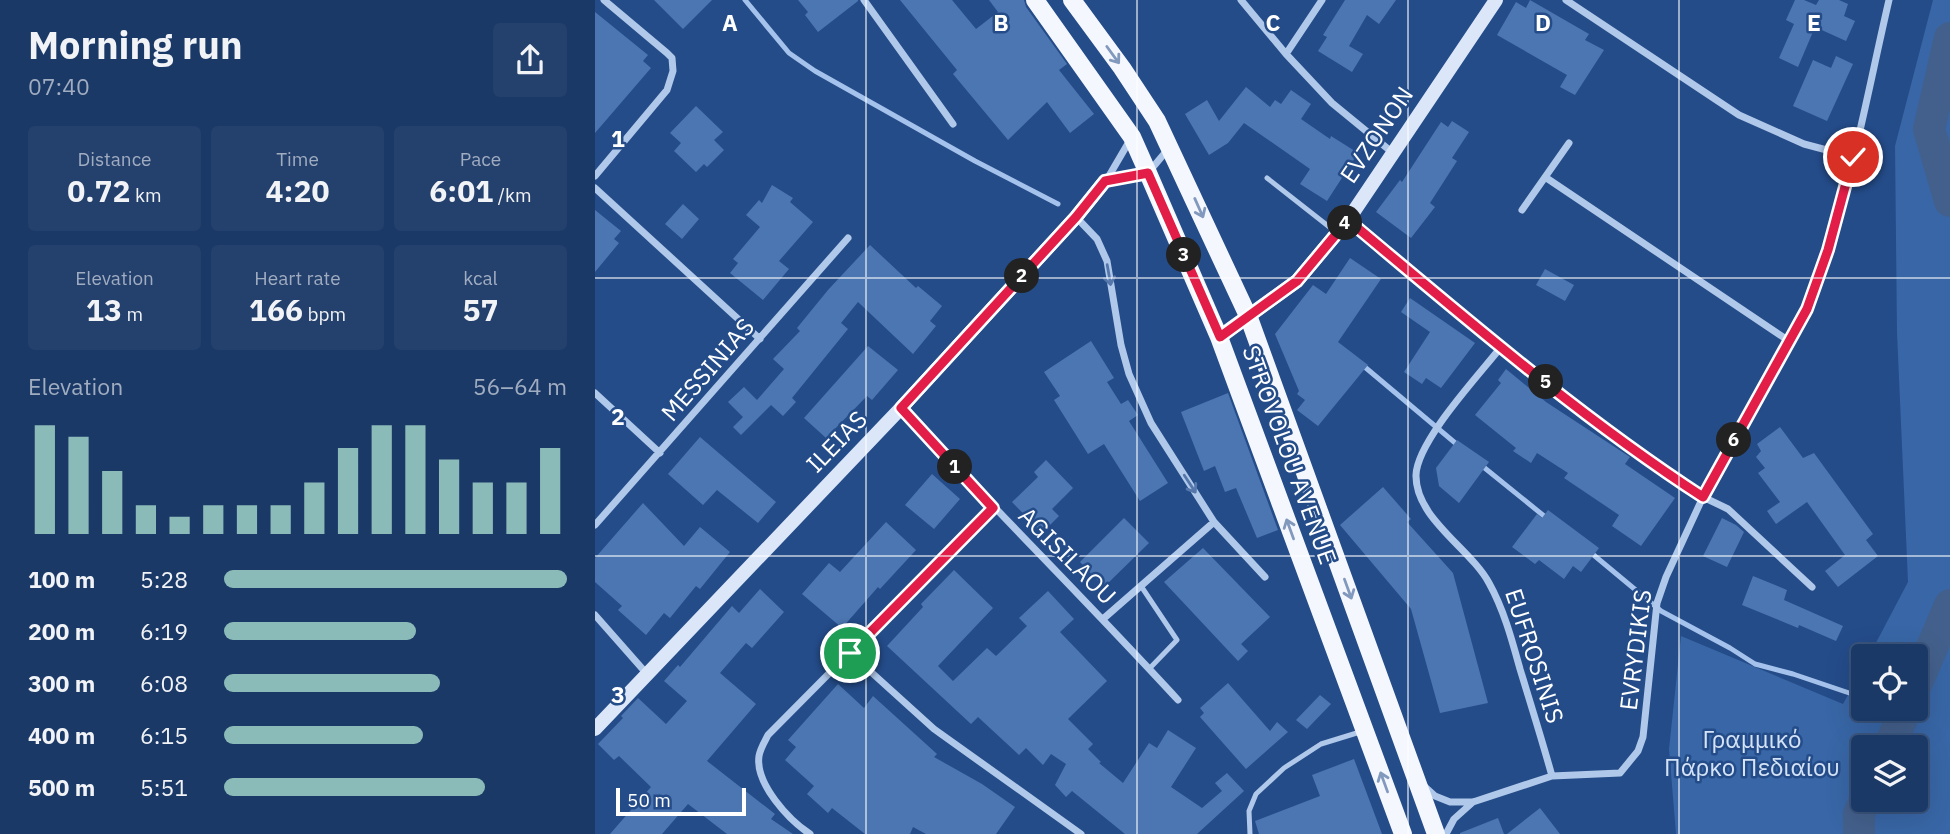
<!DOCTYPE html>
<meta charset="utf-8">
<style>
:root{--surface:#1b3967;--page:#24406d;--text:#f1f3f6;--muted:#a0acc0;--line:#39537b;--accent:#8bbbb9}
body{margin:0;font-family:"IBM Plex Sans",sans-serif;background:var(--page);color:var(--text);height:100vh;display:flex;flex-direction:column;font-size:26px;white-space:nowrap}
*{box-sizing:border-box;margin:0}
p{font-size:23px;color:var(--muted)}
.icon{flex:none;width:38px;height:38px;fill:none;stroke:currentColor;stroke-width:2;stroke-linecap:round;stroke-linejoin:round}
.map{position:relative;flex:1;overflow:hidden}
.side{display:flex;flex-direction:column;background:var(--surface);width:595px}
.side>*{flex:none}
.buttons{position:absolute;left:1256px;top:644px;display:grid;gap:14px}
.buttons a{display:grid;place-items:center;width:77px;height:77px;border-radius:7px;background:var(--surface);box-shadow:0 7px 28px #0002,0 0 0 2px var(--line);font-size:35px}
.scale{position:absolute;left:21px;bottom:18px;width:130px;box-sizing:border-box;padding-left:7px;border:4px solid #fff;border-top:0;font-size:19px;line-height:24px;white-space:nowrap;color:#fff;-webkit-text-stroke:5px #244c89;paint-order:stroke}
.pin{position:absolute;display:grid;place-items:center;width:60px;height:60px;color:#fff;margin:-30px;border:4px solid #fff;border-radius:50%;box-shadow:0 2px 7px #0007}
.km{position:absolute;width:35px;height:35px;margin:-18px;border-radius:50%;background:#222;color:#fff;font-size:19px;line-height:35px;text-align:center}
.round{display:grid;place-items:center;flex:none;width:74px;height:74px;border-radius:7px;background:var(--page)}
.head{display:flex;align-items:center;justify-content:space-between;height:119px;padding:0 28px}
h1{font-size:38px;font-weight:700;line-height:52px}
.figures{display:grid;grid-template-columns:repeat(3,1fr);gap:10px;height:119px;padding:7px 28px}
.figures div{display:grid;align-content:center;border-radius:7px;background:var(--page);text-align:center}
.figures b{font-size:30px;font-weight:700}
.figures small{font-size:19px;font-weight:400}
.figures p{font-size:19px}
.chart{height:196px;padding:14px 28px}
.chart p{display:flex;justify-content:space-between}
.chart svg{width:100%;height:126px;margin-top:7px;stroke:var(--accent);stroke-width:6}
ul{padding:0 28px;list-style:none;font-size:23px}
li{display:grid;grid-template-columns:112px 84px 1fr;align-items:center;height:52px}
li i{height:18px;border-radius:9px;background:var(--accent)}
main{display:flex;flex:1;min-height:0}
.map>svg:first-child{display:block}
.green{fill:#3866a6;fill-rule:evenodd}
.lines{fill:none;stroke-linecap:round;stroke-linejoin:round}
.stream{stroke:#a4c2eb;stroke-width:5}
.river{stroke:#43608c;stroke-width:32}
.building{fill:#4c76b1}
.lane{stroke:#b0c8ea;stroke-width:5}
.street{stroke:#b0c8ea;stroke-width:7}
.secondary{stroke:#dbe6f8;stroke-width:14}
.primary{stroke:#f4f7fe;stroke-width:18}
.oneway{stroke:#8299be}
.oneway2{stroke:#5577ab}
.route-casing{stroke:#fff;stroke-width:14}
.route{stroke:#e11d48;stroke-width:9}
.grid{fill:none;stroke:#fff;stroke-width:2;stroke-opacity:0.55}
.labels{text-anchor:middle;stroke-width:5;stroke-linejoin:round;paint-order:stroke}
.street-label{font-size:24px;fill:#fff;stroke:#244c89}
.park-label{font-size:24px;fill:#d4e3f7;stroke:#244c89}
.grid-label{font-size:23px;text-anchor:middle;font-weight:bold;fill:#fff;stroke:#244c89;stroke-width:5;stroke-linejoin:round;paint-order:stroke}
</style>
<main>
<section class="side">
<div class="head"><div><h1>Morning run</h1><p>07:40</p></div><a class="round"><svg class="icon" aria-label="share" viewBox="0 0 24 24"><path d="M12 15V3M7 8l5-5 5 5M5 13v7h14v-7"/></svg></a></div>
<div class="figures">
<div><p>Distance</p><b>0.72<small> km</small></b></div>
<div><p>Time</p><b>4:20</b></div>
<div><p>Pace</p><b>6:01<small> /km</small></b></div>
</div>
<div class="figures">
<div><p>Elevation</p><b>13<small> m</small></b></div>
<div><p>Heart rate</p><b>166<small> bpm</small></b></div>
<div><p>kcal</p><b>57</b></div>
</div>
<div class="chart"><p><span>Elevation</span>56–64 m</p>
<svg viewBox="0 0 160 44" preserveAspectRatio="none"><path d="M5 44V6M15 44V10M25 44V22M35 44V34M45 44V38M55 44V34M65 44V34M75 44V34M85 44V26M95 44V14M105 44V6M115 44V6M125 44V18M135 44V26M145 44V26M155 44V14"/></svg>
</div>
<ul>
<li><b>100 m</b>5:28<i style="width:100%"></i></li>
<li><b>200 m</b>6:19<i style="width:56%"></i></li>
<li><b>300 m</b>6:08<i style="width:63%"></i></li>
<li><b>400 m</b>6:15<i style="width:58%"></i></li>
<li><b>500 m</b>5:51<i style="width:76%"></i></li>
</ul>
</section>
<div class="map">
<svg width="1355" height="834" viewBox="0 0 1355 834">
<rect width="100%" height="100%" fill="#244c89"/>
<path class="green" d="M1338,0H1355V834H1081L1074,749L1086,636L1248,704L1269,666V709H1321V656H1274L1313,582L1302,333L1300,146ZM1269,747H1321V800H1269Z"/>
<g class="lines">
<path class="stream" d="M150,0L194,53L220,71L380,161L463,204
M765,363L865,447
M886,465L954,520
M995,552L1066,611L1135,648L1160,664L1198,674L1269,698
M1284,709L1304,726"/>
<path class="river" d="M1355,38L1334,129L1355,201
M1321,685L1355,605
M1294,747L1311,709
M1264,834V814L1270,800"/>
</g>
<path class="building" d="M59,0H117L88,29Z
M203,0H263V1L223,32L210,15L213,12Z
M305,0H357L381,29L403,12L394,0H429L431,7L472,64L464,70L499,114L475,133L452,102L413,140L358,74L362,70Z
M750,0H801L784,24L772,15L754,46L768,54L757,72L723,51L732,37L728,35Z
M935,0L994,34L990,40L1009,50L980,95L965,87L972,75L902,35L921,2L931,8Z
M1200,0H1209L1221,5L1224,0H1244L1253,4L1249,16L1260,21L1251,41L1220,27L1203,67L1184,58L1199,24L1191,20Z
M0,12L53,55L48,61L56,68L0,133Z
M1241,56L1258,64L1232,121L1198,106L1218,60L1236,68Z
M651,87L675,107L680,100L686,104L696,90L716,104L706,119L735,139L736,136L763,153L732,201L705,184L715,169L649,123L633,143L614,155L590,114L612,100L624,121Z
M101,106L128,132L119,140L129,150L112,167L109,164L101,172L79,151L86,143L75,133Z
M857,121L874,132L857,158L862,161L835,203L840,207L816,238L781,212L805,180L807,182L846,122L853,127Z
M177,185L198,198L195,202L218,222L184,261L194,269L168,300L135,273L143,263L138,259L165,227L151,215L164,200L167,203Z
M88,204L104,219L87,239L70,224Z
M0,210L26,231L19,239L24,243L0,272Z
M275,245L321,288L323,286L347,306L335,321L341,326L318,354L263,302L246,323L253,329L197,398L201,402L188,416L176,405L146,435L138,427L148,417L133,402L149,387L162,400L189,369L178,359L205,331L202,328L233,290Z
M755,258L786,279L743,342L773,365L723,426L702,410L710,400L702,394L704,391L680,334L718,285L731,294Z
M950,269L979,285L970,301L941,285Z
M815,298L880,343L846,388L831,378L827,384L809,372L835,332L806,312Z
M496,341L519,378L512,382L526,404L533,400L543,415L534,421L573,483L545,501L509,444L493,454L459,400L465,396L449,372Z
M273,346L303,370L277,400L272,396L231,438L209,418Z
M911,369L951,402L1035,457L1030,464L1080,498L1046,546L1017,526L1024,515L969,478L973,473L942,453L936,463L918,451L921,448L880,415L906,383L903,380Z
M633,393L683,530L662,538L641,488L630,492L620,466L609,471L586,412Z
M1185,427L1208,458L1219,453L1278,534L1271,540L1283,556L1243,587L1230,571L1250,555L1212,502L1181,524L1172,511L1185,502L1163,473L1170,468L1161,457L1166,451L1162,444Z
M105,437L181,502L163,523L122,490L108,505L73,474Z
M862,440L894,462L864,503L844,486L841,468Z
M451,460L478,488L457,509L464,516L447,533L417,502L443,477L439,472Z
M337,474L365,499L339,529L310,505Z
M788,487L816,519L812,522L858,573L893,703L845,713L816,609L745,525Z
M48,503L89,546L105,527L135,552L105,589L101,586L75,618L69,613L51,635L23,610L27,606L0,582V558Z
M953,510L1004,548L986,572L978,566L969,579L944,560L940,564L917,547L942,514L947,518Z
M529,518L554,543L509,587L485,562Z
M1127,518L1141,525L1149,532L1132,567L1108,556Z
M291,522L321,550L285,589L283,587L247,628L207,594L234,563L245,572Z
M608,548L675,617L646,644L653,651L643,661L569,582Z
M359,570L398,608L343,666L358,681L392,648L401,656L432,626L424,618L453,591L479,619L465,632L512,681L473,719L498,744L493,749L506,762L504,763L528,783L554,743L562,748L573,730L601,748L576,787L607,808L627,791L620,783L632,773L649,791L602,834H530L477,791L471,797L460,785L471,764L456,754L448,765L431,748L424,755L383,717L376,724L292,646L328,607L326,604Z
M1158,576L1192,590L1189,600L1248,626L1241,641L1204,625L1203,628L1147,605Z
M165,589L189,612L157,648L151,643L125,673L161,704L112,761L180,814L176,819L198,834H132L93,804L67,834H15L56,787L24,756L19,760L3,744L28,718L26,716L43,698L71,724L92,701L69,681L83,665L85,667L137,606L144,613Z
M633,683L675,731L682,722L693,732L651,769L605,717L609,713L605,708Z
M243,684L269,708L278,696L342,754L339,757L387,784L420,807L401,834H331L318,827L315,834H270L237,808L233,813L212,794L219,786L190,760L201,747L193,740Z
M725,695L736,704L712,729L701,720Z
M759,759L787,834H664L660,821L725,796L717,775Z
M945,808L965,834H912Z
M903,818L909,834H865V833Z"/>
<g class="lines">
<path class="lane" d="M672,178L742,233
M546,586L582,640L554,669
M655,834L654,811L661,794L689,768L726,744L765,732"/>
<path class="street" d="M269,0L358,124
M646,0L691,54L737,103L798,153
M971,0L1144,115L1209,144L1258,157
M691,54L727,0
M0,176L72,90L78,71L77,58L72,53L9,0
M950,177L1194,341
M510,181L553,173L574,148
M511,181L535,140
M0,188L165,339
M927,210L974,143
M481,217L502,239L512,261L526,345L534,374L556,423L619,522L670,577
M753,221L906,347L1024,439L1108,497L1133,509L1217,587
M906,347C884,375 822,441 821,475C820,518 875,548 894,583C909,610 917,640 925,669C936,705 947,740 957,776
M0,393L65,453
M306,408C397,507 492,601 583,700
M0,525L253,238
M0,615L52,674
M508,619L619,522
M255,653L339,729L486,834
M828,785L840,796L855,802H878L957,776L1025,773L1043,751L1048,737L1062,603L1071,577L1108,497L1212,309C1252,211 1270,103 1294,0
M215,834C194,820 160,784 164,756C165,749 170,741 173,735L398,508
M851,834L859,819L878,802"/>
<path class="secondary" d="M624,337L702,281L753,220L901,0
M0,729L306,408L481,217L510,181"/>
<path class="primary" d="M440,0L537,137L553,173L624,337L808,834
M477,0L527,68L562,121L654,318L841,834"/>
</g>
<defs><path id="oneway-shaft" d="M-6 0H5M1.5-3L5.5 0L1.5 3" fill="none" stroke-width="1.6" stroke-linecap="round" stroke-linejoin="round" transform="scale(1.75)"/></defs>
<g class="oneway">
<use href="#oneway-shaft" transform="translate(518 55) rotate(54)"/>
<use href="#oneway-shaft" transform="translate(604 208) rotate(66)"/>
<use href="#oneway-shaft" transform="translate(695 529) rotate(-110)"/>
<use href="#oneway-shaft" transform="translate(753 589) rotate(70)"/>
<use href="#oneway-shaft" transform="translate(789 782) rotate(-110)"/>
</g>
<g class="oneway2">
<use href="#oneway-shaft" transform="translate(514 275) rotate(80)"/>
<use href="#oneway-shaft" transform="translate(595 484) rotate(57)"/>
</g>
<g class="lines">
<defs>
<path id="route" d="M255,653L398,508L306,408L481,217L510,181L553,173L625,337L702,281L753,220C868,316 982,415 1108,497L1212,309L1233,250L1258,157"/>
</defs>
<use href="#route" class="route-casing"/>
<use href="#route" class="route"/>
</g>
<path class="grid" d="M271,0V834M542,0V834M813,0V834M1084,0V834M0,278H1355M0,556H1355"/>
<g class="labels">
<g class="street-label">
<text transform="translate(782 135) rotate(-56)" y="8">EVZONON</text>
<text transform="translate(113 370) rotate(-49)" y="8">MESSINIAS</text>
<text transform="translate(242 442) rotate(-46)" y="8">ILEIAS</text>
<text transform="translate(694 455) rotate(70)" y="8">STROVOLOU AVENUE</text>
<text transform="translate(472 556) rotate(45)" y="8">AGISILAOU</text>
<text transform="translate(1041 650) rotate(-83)" y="8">EVRYDIKIS</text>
<text transform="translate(939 656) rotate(72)" y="8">EUFROSINIS</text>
</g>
<g class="park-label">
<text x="1157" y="748">Γραμμικό<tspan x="1157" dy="28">Πάρκο Πεδιαίου</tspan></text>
</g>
</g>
<g class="grid-label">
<text x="135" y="31">A</text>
<text x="406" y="31">B</text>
<text x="678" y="31">C</text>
<text x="948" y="31">D</text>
<text x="1219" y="31">E</text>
<text x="23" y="147">1</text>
<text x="23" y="425">2</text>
<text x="23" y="703">3</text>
</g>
</svg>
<div class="buttons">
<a><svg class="icon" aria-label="locate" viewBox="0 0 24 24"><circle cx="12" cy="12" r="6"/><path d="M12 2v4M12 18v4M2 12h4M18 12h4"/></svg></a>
<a><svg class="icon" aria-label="layers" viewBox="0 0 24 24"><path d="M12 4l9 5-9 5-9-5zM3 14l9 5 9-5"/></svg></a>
</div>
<div class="scale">50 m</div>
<div class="pin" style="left:255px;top:653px;background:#1e9e55"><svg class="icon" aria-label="arrive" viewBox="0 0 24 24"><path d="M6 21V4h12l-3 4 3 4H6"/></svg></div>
<div class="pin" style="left:1258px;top:157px;background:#d93025"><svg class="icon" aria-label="check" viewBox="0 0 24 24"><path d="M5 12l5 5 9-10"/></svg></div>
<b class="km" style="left:360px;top:467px">1</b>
<b class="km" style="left:427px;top:276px">2</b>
<b class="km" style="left:589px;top:255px">3</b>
<b class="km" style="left:750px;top:223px">4</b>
<b class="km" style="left:951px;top:382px">5</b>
<b class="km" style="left:1139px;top:440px">6</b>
</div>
</main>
